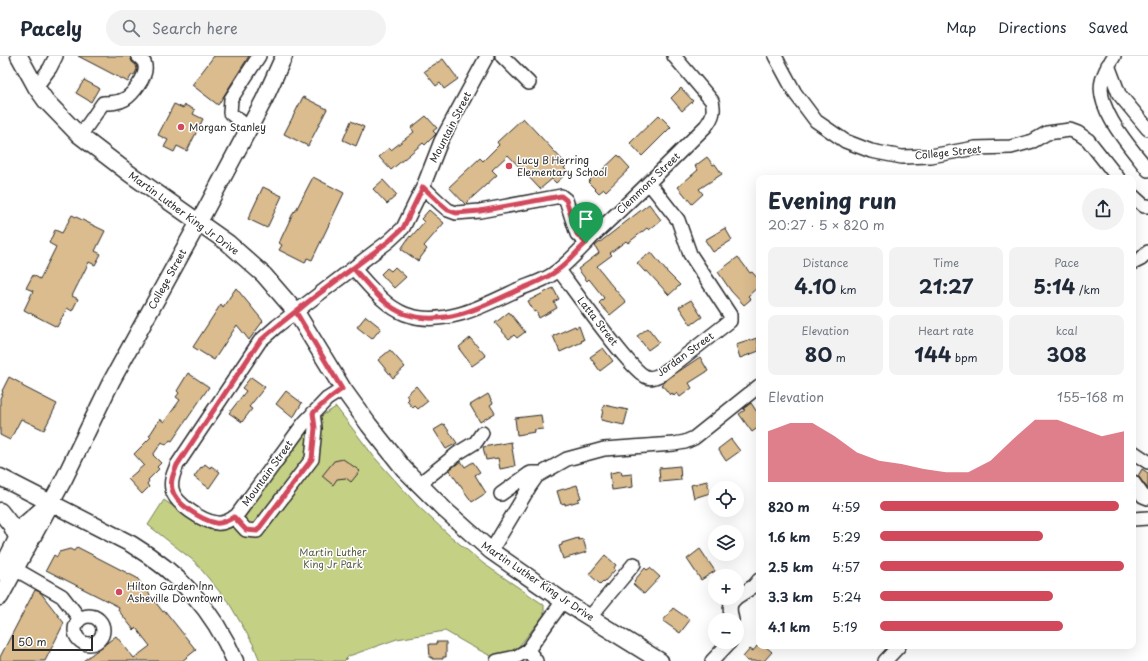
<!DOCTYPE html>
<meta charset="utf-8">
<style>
:root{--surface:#fff;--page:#f2f2f3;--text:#1f2937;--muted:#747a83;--line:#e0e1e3;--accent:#d1495b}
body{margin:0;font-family:"Playpen Sans",sans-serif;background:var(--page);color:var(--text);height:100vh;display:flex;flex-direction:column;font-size:15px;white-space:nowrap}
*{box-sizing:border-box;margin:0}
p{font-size:13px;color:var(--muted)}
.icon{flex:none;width:22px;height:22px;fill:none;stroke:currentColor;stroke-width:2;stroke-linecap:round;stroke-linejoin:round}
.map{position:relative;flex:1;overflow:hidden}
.details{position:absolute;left:756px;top:119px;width:380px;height:474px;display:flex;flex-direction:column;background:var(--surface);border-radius:8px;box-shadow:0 4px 16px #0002}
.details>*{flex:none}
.tools{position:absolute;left:708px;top:425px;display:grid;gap:8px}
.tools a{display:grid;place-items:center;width:36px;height:36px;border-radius:50%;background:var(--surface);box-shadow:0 4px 16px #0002;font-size:20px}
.scale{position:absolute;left:12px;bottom:10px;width:81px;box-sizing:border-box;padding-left:4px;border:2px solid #2b2b2b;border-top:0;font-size:11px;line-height:14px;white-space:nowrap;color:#2b2b2b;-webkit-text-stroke:3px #fff;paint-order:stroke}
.pin{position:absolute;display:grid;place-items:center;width:34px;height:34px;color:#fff;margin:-41px -17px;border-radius:50% 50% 50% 0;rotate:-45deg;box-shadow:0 0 4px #0007}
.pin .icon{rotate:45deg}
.round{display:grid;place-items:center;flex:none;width:42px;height:42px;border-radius:21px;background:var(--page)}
.head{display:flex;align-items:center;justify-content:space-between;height:68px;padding:0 12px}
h1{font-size:22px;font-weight:700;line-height:30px}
.stats{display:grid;grid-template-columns:repeat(3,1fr);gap:6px;height:68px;padding:4px 12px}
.stats div{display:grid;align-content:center;border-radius:8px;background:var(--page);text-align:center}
.stats b{font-size:20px;font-weight:700}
.stats small{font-size:11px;font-weight:400}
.stats p{font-size:11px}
.chart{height:112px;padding:8px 12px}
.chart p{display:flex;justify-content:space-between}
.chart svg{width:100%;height:72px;margin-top:4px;fill:var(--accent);opacity:.7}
ul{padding:0 12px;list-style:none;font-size:13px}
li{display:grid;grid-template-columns:64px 48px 1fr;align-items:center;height:30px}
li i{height:10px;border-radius:5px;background:var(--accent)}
header{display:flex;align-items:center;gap:24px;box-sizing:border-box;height:56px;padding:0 20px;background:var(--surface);border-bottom:1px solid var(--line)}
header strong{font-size:19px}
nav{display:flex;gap:22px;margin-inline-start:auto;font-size:14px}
.search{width:280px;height:36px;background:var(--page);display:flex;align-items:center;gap:10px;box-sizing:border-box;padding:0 14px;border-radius:22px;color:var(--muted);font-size:15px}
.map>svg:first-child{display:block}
.green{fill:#c4d185;stroke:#787e58}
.building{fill:#dabc8e;stroke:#2b2b2b}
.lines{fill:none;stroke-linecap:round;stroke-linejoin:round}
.minor-casing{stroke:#2b2b2b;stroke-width:16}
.major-casing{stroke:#2b2b2b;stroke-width:19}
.minor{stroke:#fff;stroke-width:13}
.major{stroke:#fff;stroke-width:16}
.route-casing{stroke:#fff;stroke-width:8}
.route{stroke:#d1495b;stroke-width:5}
.poi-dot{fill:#d1495b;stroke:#fff;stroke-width:1.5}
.labels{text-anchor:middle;stroke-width:3;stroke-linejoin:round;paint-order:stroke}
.poi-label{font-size:10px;fill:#2b2b2b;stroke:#fff;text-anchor:start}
.street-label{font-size:10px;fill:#2b2b2b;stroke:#fff}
.park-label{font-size:10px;fill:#595d46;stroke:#fff}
</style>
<header>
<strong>Pacely</strong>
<div class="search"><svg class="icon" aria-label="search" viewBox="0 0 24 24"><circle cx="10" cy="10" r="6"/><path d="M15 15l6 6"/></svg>Search here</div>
<nav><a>Map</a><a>Directions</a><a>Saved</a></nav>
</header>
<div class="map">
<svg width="1148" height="605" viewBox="0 0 1148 605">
<rect width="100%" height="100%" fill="#fff"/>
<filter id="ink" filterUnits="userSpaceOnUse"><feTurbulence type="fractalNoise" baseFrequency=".025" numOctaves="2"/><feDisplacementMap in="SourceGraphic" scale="8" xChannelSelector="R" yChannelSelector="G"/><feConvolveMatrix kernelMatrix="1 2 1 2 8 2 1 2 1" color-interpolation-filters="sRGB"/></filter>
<g filter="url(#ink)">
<path class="green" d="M336,351L375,402L418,450L449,479L484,508L544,549V559L516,594L493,601L471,590L445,575L397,583L349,600L344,605H260L253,588L229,547L194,505L148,469L164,444C184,458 197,468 221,475L238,467L304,377L320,361Z"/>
<path class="building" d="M78,0H130L132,6L136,9L137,13L135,18L131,20L128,26Z
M214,0H249L218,49L192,29Z
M443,3L458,23L444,33L440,27L436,30L424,15Z
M84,24L99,32L91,46L76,37Z
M681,32L693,45L682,55L671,42Z
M303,41L327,53L308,90L284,78Z
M174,48L183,52L185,49L195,54L193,58L203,63L187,95L177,90L174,96L164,91L168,84L158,79Z
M659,59L671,71L642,100L630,87Z
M426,60L437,72L433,75L436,78L425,89L423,87L391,114L379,101L389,92L391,94L414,76L411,72Z
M523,62L567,109L564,112L568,116L556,127L552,123L540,133L508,99L492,114L497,119L465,148L449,131L480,102L483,105L499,89L497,86Z
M351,65L364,71L356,90L343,84Z
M618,99L630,112L606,135L604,133L599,137L588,126L598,116L599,117Z
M707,101L713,109L715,108L722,118L699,133L703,138L692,148L678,131L698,114L695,110Z
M313,121L344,137L312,204L307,202L305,207L279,194L282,189L279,187L294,155L295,156Z
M383,124L397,139L387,148L373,133Z
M263,131L282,140L267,172L248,163Z
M649,148L661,164L649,174L647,172L628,187L626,185L610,197L612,199L597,210L609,225H608L626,246L610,259L599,247L604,242L589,223L587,225L578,213L599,197L595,190Z
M429,154L444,167L424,190L427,193L418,205L401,193L410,180L411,181L424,166L421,163Z
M72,159L105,175L95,195L101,198L95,209L89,206L72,240L78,243L72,255L67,252L57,271L24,254L33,235L26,232L33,219L40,223L56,191L49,187L55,174L62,177Z
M725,172L732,184L713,196L705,184Z
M651,196L667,216L680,229L669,239L647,215L645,216L637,207Z
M738,201L750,217L752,216L759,224V230L748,240L751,243L744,249L731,235L718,216Z
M395,211L406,221L394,232L381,218L387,212L391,215Z
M236,232L263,265L249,284L237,269L214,304L193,291L221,248L223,251Z
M553,232L559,243L554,246L557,252L539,262L536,255L534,256L528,245Z
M691,244L702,261L691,269L679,251Z
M509,256L525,276L517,282L514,279L509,283L495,267Z
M366,260L381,272L372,283L357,271Z
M575,270L576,272L579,270L584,284L581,285L582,286L560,296L553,280Z
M648,272L659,286L648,294L637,280Z
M470,282L486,300L472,310L460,294H461L459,291Z
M757,282L759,295L740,302L736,289Z
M603,292L613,305L600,315L590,301Z
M390,294L405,311L393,322L378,304Z
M700,301L708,315L689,327L692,332L680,341L677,337L674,340L672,337L670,339L662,329L664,327L663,326Z
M188,317L209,331L172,385L170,384L166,389L162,386L153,399L161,407L157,411L159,413L148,424L149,425L147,428L149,431L142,438L128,423L144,409L134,398L151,381L149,380L160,363L164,366L180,344L176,341L179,337L177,335Z
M9,321L22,328V330L57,348L44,374L21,363L10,384L0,379V342L3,336L2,335Z
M251,321L265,331L249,351L252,353L242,366L229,357L246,335L242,332Z
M416,330L428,345L418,353L415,350L413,352L407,345L409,343L406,339Z
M286,335L302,347L293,362L276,348Z
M488,338L493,347L490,349L495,357L480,366L470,349Z
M751,347L759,359V371L752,376L739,358L745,354L743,353Z
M604,349L628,354L624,369L601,364Z
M541,359L543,373L534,374L535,376L517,379L515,362Z
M444,368L457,387L446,393L434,374Z
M731,383L740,395L726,405L718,393Z
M511,386L515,410L500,413L498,402L486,404L483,391Z
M343,403L360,415L351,426L346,422L337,423L333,429L322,420L334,405Z
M461,405L465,411L473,406L480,416L475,419L486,437L472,446L449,414Z
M205,408L210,412L211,410L220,416L209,432L194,421L201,411L202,412Z
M680,410L681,424L660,426L659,412Z
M1142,413L1148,417V433L1138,420Z
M621,415L622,419L632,418L633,431L612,434L610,417Z
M707,425L710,437L694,442L691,429Z
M577,429L581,442L578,443L579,445L565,449V447L561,448L557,435Z
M578,482L579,484L583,483L587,496L563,503L559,490L562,489V487Z
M77,491L137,522L163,556L165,555L196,594L182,605H83L116,580L134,602L150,590L136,572L134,574L118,554L119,551L46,514L54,499L57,501L59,496L70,493L74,495Z
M700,493L715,515L701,524L687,503Z
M605,499L616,509L614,512L615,514L604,526L603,525L600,528L589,518Z
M645,512L647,514L650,512L660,521L644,538L633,528L635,526L634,525Z
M35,534L40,536L64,567L45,605H0V601Z
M673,552L690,564L680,577L663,565Z
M436,586H446V601H443V603H432V601L430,602L429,588H436Z
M757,590H765L772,596L764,605H748L743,601L750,593L753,595Z"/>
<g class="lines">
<defs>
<path id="minor" d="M502,0L529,27
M775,0L795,37L816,65L845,85L871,95L902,101L931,100L975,92L1011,91L1033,85L1047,77L1070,74L1078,77L1088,84L1118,122
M1114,0C1109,8 1104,16 1102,25C1095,53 1132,93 1148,114
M1108,9L1119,38L1148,73
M36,31L50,12L56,0
M249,72L230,57L231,43L259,0
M80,80L103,47C111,47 118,47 125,43C133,38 147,20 145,10C145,5 141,3 138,0
M423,131L441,148L448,154L456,157L480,155L561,140L566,144L577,178L586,187
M1133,140L1144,150H1148
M1133,207L1141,203L1148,196
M353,212C368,228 384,250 405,258C443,272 483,250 517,234C529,229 543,225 553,218C568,208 584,189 597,176C634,142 670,106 706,70C712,62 715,56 712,45L674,0
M559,214C571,230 633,318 647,321C652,323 657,320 662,318L730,265V259L690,198L678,164L649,127
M343,333L327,343L304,367L237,459C232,463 224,468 217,467C203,466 174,447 172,433C170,424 174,417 177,409L260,285L277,270L389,185L403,172L423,131L441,85L487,0
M1133,396L1148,406
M1133,426L1143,440L1148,442
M418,429L458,397L476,386L482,377
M501,438L529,418L531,417H541
M234,461L246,474L257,475L312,403L315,372L313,357
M1133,463L1148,462
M491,495L530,430L537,420L567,403L604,393L674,388L685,386L694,382L759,330
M15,513L62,540L80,563
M737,541L754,530L759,524
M75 574a14 14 0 1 1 28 0a14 14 0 1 1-28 0Z
M590,561L634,508
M732,564C730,555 728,548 736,542
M528,594L536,605
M497,605L516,601L528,594L563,545
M712,605L730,586
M885,605L899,590"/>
<path id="major" d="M19,0L36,31L46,45L79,79L130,118L228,187L264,219L296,256L343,333L369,369L404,413L445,454L491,495L563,545L660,605
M0,421L131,488C179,517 213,553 235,605
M0,455L11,469L17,481
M0,516L24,469L46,450
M0,541L64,423L111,326L206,153L264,44L284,0"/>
</defs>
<use href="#minor" class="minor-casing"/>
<use href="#major" class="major-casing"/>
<use href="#minor" class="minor"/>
<use href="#major" class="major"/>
</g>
</g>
<g class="lines" filter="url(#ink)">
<defs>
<path id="route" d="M586,187C575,197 565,211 552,218C541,225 528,230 516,235C482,251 444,271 405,258C384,251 368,228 353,212C321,236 289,259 260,285L177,409C174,417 170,424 172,433C175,448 202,464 216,467C221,468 229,464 234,461L246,474L257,475L312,403L315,372L313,357L327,344L342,333L296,256L308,246L389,185L403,172L423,131L441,148L448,154L456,157L480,155L561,140L566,144L577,178L586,187"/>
</defs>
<use href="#route" class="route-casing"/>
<use href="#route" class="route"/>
</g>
<g class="poi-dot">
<circle cx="181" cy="71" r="4"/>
<circle cx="509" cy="110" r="4"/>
<circle cx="119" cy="536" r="4"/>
</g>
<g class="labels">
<g class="poi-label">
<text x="189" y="75">Morgan Stanley</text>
<text x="517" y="108">Lucy B Herring<tspan x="517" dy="12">Elementary School</tspan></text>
<text x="127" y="534">Hilton Garden Inn<tspan x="127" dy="12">Asheville Downtown</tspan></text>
</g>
<g class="street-label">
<text transform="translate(450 71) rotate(-63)" y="4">Mountain Street</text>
<text transform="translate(948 96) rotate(-6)" y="4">College Street</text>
<text transform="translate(648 127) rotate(-44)" y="4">Clemmons Street</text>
<text transform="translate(184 157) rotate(36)" y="4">Martin Luther King Jr Drive</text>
<text transform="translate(167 223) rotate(-61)" y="4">College Street</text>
<text transform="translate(598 265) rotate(52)" y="4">Latta Street</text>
<text transform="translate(685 298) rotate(-36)" y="4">Jordan Street</text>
<text transform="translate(267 417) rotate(-54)" y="4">Mountain Street</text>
<text transform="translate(538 525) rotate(34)" y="4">Martin Luther King Jr Drive</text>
</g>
<g class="park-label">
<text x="333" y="500">Martin Luther<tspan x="333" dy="12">King Jr Park</tspan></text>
</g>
</g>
</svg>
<div class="tools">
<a><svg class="icon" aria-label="locate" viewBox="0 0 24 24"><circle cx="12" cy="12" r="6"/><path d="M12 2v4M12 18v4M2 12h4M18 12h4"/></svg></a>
<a><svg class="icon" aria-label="layers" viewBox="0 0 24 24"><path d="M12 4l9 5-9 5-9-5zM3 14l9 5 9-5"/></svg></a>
<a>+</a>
<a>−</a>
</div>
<div class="scale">50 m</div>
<div class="pin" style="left:586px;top:187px;background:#1e9e55"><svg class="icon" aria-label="arrive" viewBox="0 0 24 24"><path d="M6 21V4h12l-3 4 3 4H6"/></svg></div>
<section class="details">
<div class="head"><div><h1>Evening run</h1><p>20:27 · 5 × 820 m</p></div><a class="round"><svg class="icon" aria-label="share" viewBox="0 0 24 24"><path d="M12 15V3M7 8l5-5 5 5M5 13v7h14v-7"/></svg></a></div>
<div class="stats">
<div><p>Distance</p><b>4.10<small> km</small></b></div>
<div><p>Time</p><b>21:27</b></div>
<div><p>Pace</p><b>5:14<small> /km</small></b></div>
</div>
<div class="stats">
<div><p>Elevation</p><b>80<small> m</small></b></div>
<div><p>Heart rate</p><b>144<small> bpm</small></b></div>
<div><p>kcal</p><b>308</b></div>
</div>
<div class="chart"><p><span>Elevation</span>155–168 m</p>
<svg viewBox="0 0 160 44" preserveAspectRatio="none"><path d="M0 44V13L10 8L20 8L30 16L40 26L50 31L60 33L70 36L80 38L90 38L100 31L110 18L120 6L130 6L140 11L150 16L160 13V44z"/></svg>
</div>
<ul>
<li><b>820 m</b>4:59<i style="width:98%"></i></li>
<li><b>1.6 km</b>5:29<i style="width:67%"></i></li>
<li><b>2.5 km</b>4:57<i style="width:100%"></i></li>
<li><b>3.3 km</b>5:24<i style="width:71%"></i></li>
<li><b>4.1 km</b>5:19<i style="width:75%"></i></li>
</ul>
</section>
</div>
